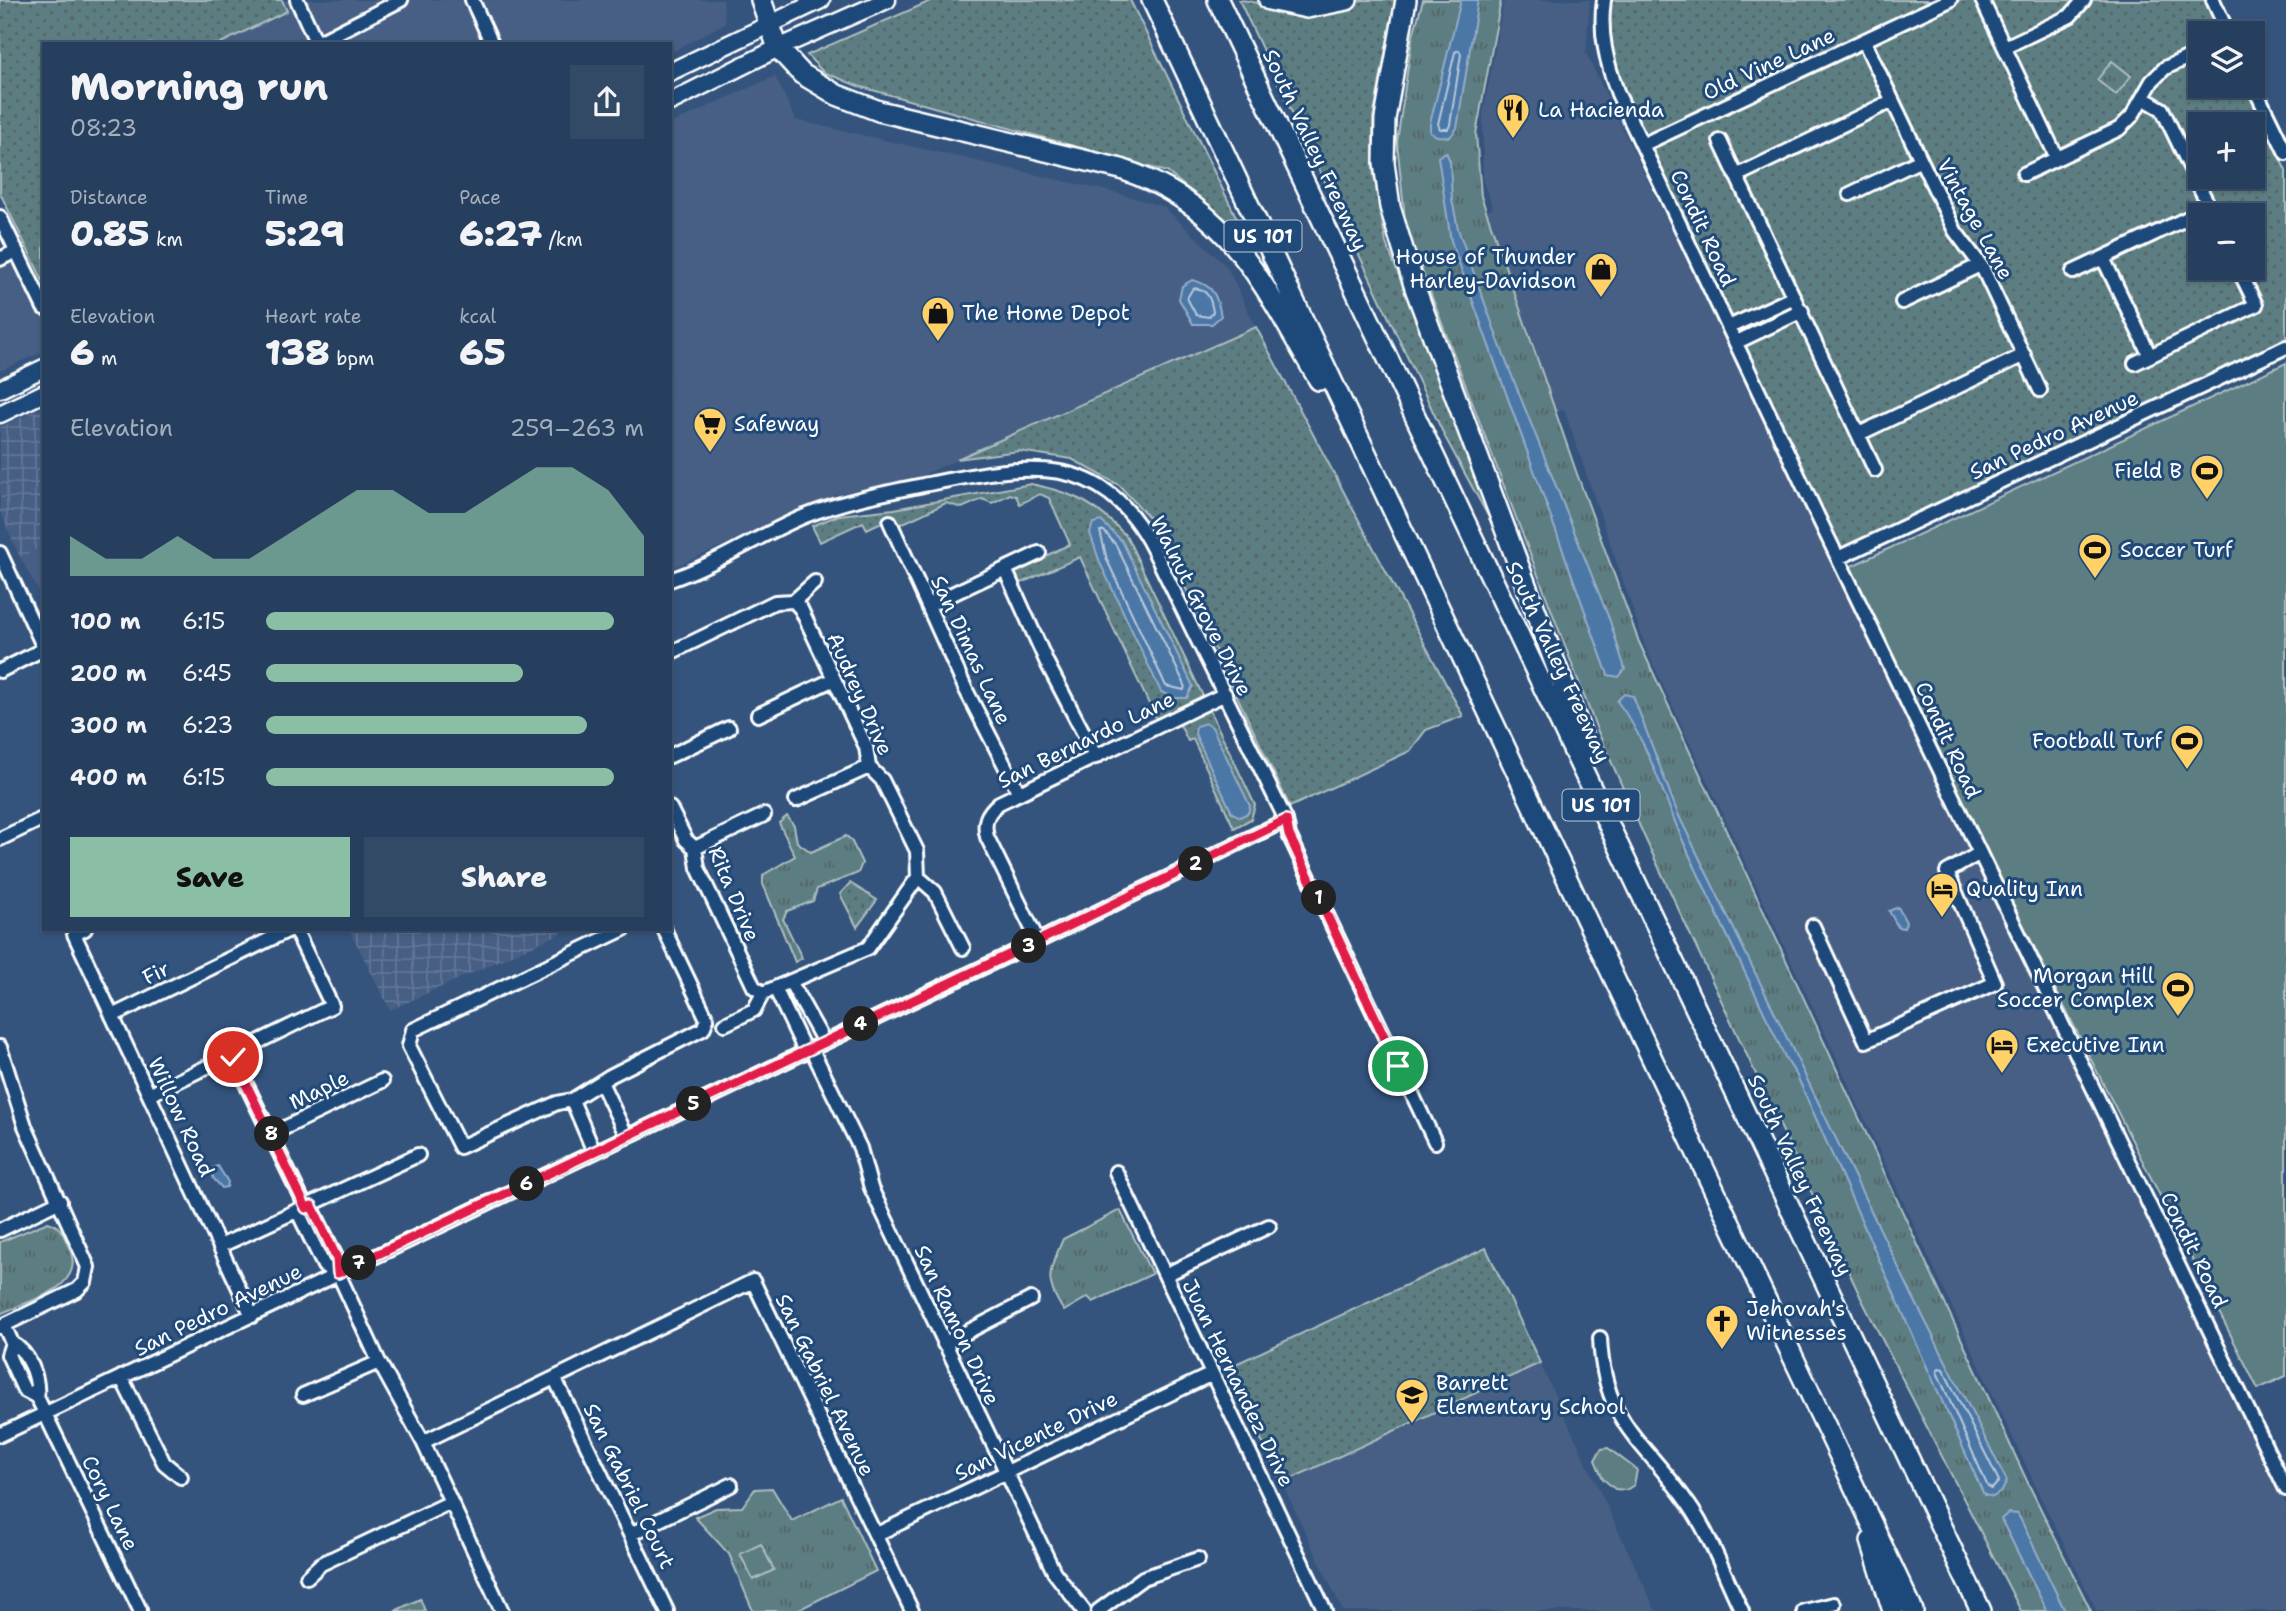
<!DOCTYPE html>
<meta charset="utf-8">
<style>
:root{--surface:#273f5e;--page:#334a67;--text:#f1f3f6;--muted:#a4afbc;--line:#435873;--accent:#8abfa5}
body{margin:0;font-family:"Shantell Sans",sans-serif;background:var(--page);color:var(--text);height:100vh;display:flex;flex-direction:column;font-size:26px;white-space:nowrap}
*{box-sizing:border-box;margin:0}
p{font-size:23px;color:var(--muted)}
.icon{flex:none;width:38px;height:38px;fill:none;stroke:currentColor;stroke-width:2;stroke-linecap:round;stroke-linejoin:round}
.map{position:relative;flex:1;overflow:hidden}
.details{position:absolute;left:42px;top:42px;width:630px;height:889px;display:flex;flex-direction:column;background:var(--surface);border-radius:0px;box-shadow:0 2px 5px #0004,0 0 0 2px var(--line)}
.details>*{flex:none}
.controls{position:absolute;left:2188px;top:21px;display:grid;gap:14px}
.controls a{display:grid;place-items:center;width:77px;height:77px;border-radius:0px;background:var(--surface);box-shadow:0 2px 5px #0004,0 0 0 2px var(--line);font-size:35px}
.pin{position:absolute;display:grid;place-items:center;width:60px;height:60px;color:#fff;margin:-30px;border:4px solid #fff;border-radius:50%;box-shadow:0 2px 7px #0007}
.km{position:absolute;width:35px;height:35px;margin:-18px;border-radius:50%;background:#222;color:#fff;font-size:19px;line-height:35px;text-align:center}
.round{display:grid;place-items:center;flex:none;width:74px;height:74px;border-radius:0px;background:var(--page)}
.summary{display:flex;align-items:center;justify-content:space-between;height:119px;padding:0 28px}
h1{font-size:38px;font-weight:800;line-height:52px}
.metrics{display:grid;grid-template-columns:repeat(3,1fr);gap:10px;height:119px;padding:7px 28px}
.metrics div{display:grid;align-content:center}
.metrics b{font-size:35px;font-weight:800}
.metrics small{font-size:19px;font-weight:400}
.metrics p{font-size:19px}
.chart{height:196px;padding:14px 28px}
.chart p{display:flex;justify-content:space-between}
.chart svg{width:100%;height:126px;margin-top:7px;fill:var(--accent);opacity:.7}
.primary-button{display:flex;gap:14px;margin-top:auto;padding:14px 28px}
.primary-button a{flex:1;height:80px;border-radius:0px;background:var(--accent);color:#111;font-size:28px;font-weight:800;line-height:80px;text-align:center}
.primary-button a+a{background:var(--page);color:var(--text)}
ul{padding:0 28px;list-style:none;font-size:23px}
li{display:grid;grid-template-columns:112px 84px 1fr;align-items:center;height:52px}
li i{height:18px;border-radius:9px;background:var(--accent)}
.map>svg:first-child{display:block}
.built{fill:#465e84}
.industrial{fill:url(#industrial-grid)}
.grass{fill:url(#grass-dots);stroke:#aebec0;stroke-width:2;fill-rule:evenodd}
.park{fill:url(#park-tufts);stroke:#aebec0;stroke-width:2}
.pitch{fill:#5c7d81;stroke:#aebec0;stroke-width:2}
.water{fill:#4c77a6;stroke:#94adca;stroke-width:2}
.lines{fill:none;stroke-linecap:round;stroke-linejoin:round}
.shore{stroke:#b7c9db;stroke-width:2}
.minor-casing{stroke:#fff;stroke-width:18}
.major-casing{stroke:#fff;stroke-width:21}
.highway-casing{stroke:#fff;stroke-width:24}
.minor{stroke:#1f4a7a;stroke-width:12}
.major{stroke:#1f4a7a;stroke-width:16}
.highway{stroke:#1f4a7a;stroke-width:19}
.route-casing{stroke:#fff;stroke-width:14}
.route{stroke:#e11d48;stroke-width:9}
.labels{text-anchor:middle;stroke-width:6;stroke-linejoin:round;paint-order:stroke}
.shield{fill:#1f4a7a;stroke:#bcc9d7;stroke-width:2}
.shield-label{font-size:19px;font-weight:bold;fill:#fff}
.street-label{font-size:21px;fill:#fff;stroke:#1f4a7a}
.poi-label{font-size:21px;fill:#fff;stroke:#1f4a7a;text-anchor:start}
</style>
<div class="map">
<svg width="2286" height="1611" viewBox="0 0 2286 1611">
<defs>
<pattern id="industrial-grid" width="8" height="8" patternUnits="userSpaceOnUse" patternTransform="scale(1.75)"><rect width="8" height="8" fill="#465e84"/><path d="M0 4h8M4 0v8" fill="none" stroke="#627696"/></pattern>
<pattern id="grass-dots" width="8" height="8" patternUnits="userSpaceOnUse" patternTransform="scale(1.75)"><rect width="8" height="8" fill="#5c7d81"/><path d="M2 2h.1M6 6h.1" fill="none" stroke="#546466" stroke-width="1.8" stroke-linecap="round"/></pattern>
<pattern id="park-tufts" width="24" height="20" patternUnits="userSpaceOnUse" patternTransform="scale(1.75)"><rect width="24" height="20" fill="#5c7d81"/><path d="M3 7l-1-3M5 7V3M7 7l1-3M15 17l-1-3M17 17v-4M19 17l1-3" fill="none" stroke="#546466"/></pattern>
</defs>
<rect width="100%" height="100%" fill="#34547e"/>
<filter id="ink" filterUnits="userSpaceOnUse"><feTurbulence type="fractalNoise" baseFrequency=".0143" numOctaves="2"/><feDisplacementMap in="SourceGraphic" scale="14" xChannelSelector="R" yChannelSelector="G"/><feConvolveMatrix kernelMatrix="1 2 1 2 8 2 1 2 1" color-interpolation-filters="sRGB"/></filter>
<g filter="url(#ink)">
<path class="built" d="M282,0H723L725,23L670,53V44H219L287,11Z
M1504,0H1590L1586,53L2286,1504V1611H2097L2040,1496L1647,651L1564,409L1549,415L1479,215L1493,208L1483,182V114Z
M775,76L796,120L1121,194L1164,207L1227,267L1256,327L916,478L837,494L670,569V124Z
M29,254L44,283V351L0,371V268Z
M44,546V601L20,557Z
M1486,1248L1656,1611H1343L1227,1368Z"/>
<path class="industrial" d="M44,407V546L20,557L0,512V427Z
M349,929H570L390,1010Z"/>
<path class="grass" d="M0,0H282L287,11L219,44H44V283L0,193Z
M933,0H1130L1245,235L1167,172L858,86L823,72L807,55Z
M1239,0C1263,0 1284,18 1312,17C1331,17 1345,5 1362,0C1372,0 1385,0 1395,0L1373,118V170L1386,243L1497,525L1494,527L1445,437Z
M1609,0H2206L2221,33H2200V86H2246L2286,171V343L1841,549L1654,155L1613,76ZM2200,124H2252V177H2200ZM2200,215H2252V268H2200Z
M1256,327L1463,716L1426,730L1410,751L1290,807L1164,543L1147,515L1119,485L1072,459L1019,451L957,459Z
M1031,484C1075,493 1096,504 1127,537L1255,805L1251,819L1234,828L1193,739L1188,741L1174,713L1157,721L1080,557L1019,584L1014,572L1070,544L1049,498L1040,494L1020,504L1016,496L1010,494L992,503L982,499L962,508L946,503L899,525L894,516L867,529L863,522L820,542L812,526L839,515L894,509Z
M850,883L877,900L857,927L840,894Z
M1486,1248L1540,1363L1282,1483L1227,1368Z"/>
<path class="park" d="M1423,0H1501L1476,134L1481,196L1577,474L1639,642L2027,1481L2091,1611H2021L1861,1298L1645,838L1596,727L1406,229L1397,142L1412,39Z
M2112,61L2131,76L2116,95L2097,80Z
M787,816L794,826L797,842L811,852L846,836L851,840L862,863L858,873L817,889L813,901L787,911L783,919L802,958L795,962L763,884V875L795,856L779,823Z
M1120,1210L1152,1274L1093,1302L1088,1297L1064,1311C1043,1279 1049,1272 1063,1239Z
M48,1222C60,1225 63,1234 68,1245C90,1288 31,1299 0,1314V1242Z
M772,1488L792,1521L841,1497L876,1571L796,1611H753L729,1554L695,1517L716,1508L742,1507L755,1489Z
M420,1598L425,1611H395L420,1599Z"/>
<path class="pitch" d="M2286,363V1376L2258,1389L1843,570Z
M1608,1448L1637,1470L1634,1485L1626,1490L1615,1489L1603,1479L1595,1460L1601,1449Z
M761,1544L774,1570L753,1580L740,1554Z"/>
<path class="water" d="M1461,0H1478L1457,128L1450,137L1437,136L1430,132V123Z
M1446,152L1450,161L1452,199L1458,229L1504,356L1610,621L1625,669L1619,677L1608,675L1451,241L1438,157Z
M1192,280C1214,285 1217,296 1221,316L1212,324H1193L1179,299L1182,286Z
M1101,521L1122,541L1193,686L1187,698H1176L1161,692L1100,563L1090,533L1093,523Z
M1624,694L1633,696L1678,814L1913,1297L2007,1481L2002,1491L1993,1497L1984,1495L1797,1076L1786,1059C1752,986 1716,914 1683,841C1663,795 1648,741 1617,701Z
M1205,723L1212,727L1250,806L1248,813L1240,817L1232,813L1195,734L1196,726Z
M1898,907L1906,922L1904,928L1898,927L1889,911Z
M218,1166L228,1182L227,1187L222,1188L213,1178L212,1168Z
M2008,1513L2018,1514L2065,1611H2047L2001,1519Z"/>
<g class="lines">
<path class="shore" d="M1459,50L1461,54L1450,125L1448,129H1440L1438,124L1455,52Z
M1193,288C1208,289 1211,299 1213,312L1209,317L1196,315L1187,298Z
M1100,531H1104L1116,545L1185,685L1184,690L1166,686L1107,560Z
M1939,1368L1943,1369L1999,1481L1992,1489L1988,1487L1937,1372Z"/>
<defs>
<path id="minor" d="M297,0L317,44
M472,0L492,44
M1604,0C1599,33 1607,64 1618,94L1819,519L2286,1489
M1982,0L2057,158
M2213,0L2228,33
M1864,41L1955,231L1982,267L2040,390
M317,43L401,0
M2005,47L2070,16L2084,0
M2252,83L2286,153
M2143,98L2162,109L2213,215
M1720,141L1875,470
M1642,145L1950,0
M2024,174L2119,129L2132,116L2152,81L2165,68L2200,52
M1736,176L1892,101
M1850,194L1921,160
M0,217L44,308
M2103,258L2150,356
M0,259L16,251
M2073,272L2209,208
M1902,302L1980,265
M1729,327L1794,297
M1737,342L1802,311
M2135,363L2256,305L2238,268
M1859,434L2024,355
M890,522L966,690L1019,793
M0,553L44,648
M1838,558L2286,347
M1005,569L1047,663L1096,757
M670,580C717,564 759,535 805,516C846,500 889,492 933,483C1025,465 1102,449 1153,549L1286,820L1289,835L1435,1142
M794,601L801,609L866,747L869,767L882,780L917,851L918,877L935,892L963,948
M929,605L1039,553
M670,653L775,602L794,601L815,582
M0,671L44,649
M758,715L834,679
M670,756L729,728
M796,800L869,767
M670,808L686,840L695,848L698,868L754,987L763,993
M0,839L44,818
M695,848L764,815
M1813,926L1866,1041L1995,983L1947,872L1980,853
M85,929L74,934L252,1316
M624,929L413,1030L409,1046L460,1147L557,1103L572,1100L610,1076L703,1029L707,1019L664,929
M1038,941L987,837C983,822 987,813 999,803L1225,694
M791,983L824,1042
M776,990L805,1051
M763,993L868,948L918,877
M112,1016L291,929
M725,1024L754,1010L763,993
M0,1047L25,1126L88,1267L85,1282L77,1290L0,1327
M811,1048L860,1148L871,1188L1054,1572L1084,1611
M233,1057L306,1208
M601,1082L627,1137
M149,1095L332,1006L295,929
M572,1100L594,1152
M272,1134L382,1081
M1116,1172L1325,1611
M311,1206L337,1259L338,1273L379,1362L423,1442L502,1611
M298,1212L324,1266L338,1273
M0,1230L60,1201
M220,1246L418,1155
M1165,1275L1269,1226
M4,1325L12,1343L8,1355L24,1390L37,1397L140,1610
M1600,1338C1604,1426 1645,1440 1689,1505C1711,1536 1725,1577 1742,1611
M12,1343C30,1353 39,1378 37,1397
M944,1344L1031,1299
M121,1377L164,1463L181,1477
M555,1379L667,1611
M303,1395L379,1362
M0,1435L1038,941L1286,820
M423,1442L753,1281L912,1611
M631,1534L731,1485
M877,1534L1212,1374
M307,1577L321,1564L451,1502
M1098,1611L1143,1578L1198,1559
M1804,1611L1834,1604"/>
<path id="major" d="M670,72L821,0
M670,102L778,48L887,0
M0,389L44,368
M0,414L44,393"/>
<path id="highway" d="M761,0L778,48L802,74L837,95L879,111L1121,169C1232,206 1263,286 1319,380
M1152,0L1913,1611
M1218,0L1981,1611
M1269,0L1307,8L1347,0
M1406,0L1385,119L1384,163L1390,207L1415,288L1582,735L1584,750
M1871,1541L1893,1611"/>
</defs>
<use href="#minor" class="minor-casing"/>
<use href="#major" class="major-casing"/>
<use href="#highway" class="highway-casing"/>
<use href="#minor" class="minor"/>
<use href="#major" class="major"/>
<use href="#highway" class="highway"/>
</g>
</g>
<g class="lines" filter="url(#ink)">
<defs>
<path id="route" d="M233,1057L306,1208L312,1206L337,1259L338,1273L1038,941L1286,820L1289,835L1398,1066"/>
</defs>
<use href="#route" class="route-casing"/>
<use href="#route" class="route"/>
</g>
<defs>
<symbol id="restaurant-pin" viewBox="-11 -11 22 30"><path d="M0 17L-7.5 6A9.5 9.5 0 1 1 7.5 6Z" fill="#ffd166" stroke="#1f4a7a"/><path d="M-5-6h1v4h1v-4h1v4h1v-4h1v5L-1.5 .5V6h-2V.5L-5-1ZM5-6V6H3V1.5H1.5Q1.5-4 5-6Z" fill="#111"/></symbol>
<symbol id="shop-pin" viewBox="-11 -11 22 30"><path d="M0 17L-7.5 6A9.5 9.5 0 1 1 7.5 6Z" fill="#ffd166" stroke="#1f4a7a"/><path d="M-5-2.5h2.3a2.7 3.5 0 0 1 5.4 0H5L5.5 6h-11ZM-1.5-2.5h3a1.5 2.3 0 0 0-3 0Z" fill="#111"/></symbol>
<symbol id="supermarket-pin" viewBox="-11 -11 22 30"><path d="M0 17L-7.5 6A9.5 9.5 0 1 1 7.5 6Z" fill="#ffd166" stroke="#1f4a7a"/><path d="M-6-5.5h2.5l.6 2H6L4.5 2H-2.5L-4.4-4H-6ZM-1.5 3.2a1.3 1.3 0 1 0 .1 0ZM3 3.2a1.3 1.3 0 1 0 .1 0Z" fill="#111"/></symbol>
<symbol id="stadium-pin" viewBox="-11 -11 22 30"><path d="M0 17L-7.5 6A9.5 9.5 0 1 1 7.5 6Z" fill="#ffd166" stroke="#1f4a7a"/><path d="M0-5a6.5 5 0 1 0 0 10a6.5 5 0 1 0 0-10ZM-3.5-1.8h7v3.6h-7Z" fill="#111"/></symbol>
<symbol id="hotel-pin" viewBox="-11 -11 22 30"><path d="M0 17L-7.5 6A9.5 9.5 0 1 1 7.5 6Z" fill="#ffd166" stroke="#1f4a7a"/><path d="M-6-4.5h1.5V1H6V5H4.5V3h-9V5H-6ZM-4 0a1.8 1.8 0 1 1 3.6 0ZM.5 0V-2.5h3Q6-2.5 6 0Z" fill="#111"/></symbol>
<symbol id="church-pin" viewBox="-11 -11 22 30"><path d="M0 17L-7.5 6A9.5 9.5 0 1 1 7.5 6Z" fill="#ffd166" stroke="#1f4a7a"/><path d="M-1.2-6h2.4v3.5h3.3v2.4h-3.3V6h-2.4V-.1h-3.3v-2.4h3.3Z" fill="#111"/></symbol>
<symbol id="school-pin" viewBox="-11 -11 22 30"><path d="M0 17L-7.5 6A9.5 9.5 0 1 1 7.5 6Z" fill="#ffd166" stroke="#1f4a7a"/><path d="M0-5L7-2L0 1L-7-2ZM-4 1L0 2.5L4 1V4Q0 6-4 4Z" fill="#111"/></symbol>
</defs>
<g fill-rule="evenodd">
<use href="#restaurant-pin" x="1494" y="91" width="38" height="52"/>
<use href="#shop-pin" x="1582" y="250" width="38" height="52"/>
<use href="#shop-pin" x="919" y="294" width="38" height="52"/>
<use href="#supermarket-pin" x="691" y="405" width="38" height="52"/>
<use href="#stadium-pin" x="2188" y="452" width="38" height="52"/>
<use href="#stadium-pin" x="2076" y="531" width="38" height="52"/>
<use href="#stadium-pin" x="2168" y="722" width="38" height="52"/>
<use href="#hotel-pin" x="1923" y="870" width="38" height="52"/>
<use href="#stadium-pin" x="2159" y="969" width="38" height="52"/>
<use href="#hotel-pin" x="1983" y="1026" width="38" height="52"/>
<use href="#church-pin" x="1703" y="1302" width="38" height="52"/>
<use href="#school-pin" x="1393" y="1376" width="38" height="52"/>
</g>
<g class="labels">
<g class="shield">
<rect x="1224.5" y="220.5" width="77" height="31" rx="5"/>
<rect x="1562.5" y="789.5" width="77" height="31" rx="5"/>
</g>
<g class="shield-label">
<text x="1263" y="243">US 101</text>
<text x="1601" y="812">US 101</text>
</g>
<g class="street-label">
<text transform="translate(1769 64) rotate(-25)" y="7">Old Vine Lane</text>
<text transform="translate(1315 150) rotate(65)" y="7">South Valley Freeway</text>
<text transform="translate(1975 219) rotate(61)" y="7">Vintage Lane</text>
<text transform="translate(1703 228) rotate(65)" y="7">Condit Road</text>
<text transform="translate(2054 435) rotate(-25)" y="7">San Pedro Avenue</text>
<text transform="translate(1201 606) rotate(63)" y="7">Walnut Grove Drive</text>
<text transform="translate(971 650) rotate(65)" y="7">San Dimas Lane</text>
<text transform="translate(1558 662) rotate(65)" y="7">South Valley Freeway</text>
<text transform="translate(860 694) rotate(66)" y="7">Audrey Drive</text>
<text transform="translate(1086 740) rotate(-26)" y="7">San Bernardo Lane</text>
<text transform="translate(1948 740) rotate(65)" y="7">Condit Road</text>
<text transform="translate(734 894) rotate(67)" y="7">Rita Drive</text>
<text transform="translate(156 973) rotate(-26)" y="7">Fir</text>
<text transform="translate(319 1090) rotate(-26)" y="7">Maple</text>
<text transform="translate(181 1117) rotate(65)" y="7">Willow Road</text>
<text transform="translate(1800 1175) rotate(65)" y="7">South Valley Freeway</text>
<text transform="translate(2194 1250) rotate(64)" y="7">Condit Road</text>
<text transform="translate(218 1310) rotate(-26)" y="7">San Pedro Avenue</text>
<text transform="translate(957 1325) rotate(65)" y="7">San Ramon Drive</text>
<text transform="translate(1238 1383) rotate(64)" y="7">Juan Hernandez Drive</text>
<text transform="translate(825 1385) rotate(64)" y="7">San Gabriel Avenue</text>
<text transform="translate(1036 1436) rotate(-26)" y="7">San Vicente Drive</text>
<text transform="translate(629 1486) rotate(64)" y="7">San Gabriel Court</text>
<text transform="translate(110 1503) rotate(64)" y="7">Cory Lane</text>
</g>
<g class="poi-label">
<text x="1538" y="117">La Hacienda</text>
<text x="1576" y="264" text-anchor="end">House of Thunder<tspan x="1576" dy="24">Harley-Davidson</tspan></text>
<text x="962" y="320">The Home Depot</text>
<text x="734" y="431">Safeway</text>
<text x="2182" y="478" text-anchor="end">Field B</text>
<text x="2120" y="557">Soccer Turf</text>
<text x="2162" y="748" text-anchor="end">Football Turf</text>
<text x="1966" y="896">Quality Inn</text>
<text x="2154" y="983" text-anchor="end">Morgan Hill<tspan x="2154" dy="24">Soccer Complex</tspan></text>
<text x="2026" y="1052">Executive Inn</text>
<text x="1746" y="1316">Jehovah's<tspan x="1746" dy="24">Witnesses</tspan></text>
<text x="1436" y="1390">Barrett<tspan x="1436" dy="24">Elementary School</tspan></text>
</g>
</g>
</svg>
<div class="controls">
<a><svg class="icon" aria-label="layers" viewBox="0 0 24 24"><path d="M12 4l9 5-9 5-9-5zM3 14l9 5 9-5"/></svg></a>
<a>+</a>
<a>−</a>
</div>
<div class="pin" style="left:1398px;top:1066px;background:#1e9e55"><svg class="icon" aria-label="arrive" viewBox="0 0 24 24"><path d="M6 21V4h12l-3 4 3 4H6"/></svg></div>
<div class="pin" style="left:233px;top:1057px;background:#d93025"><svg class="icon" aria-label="check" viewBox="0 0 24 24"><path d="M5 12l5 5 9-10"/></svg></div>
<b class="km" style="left:1319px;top:898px">1</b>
<b class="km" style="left:1196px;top:864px">2</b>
<b class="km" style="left:1029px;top:946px">3</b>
<b class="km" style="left:861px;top:1024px">4</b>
<b class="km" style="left:694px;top:1104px">5</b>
<b class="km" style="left:527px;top:1184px">6</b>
<b class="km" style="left:359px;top:1263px">7</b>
<b class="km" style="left:272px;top:1134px">8</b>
<section class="details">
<div class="summary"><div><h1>Morning run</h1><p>08:23</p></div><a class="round"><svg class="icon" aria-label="share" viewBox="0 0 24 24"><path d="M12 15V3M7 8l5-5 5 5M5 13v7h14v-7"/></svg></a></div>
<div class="metrics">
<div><p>Distance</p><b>0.85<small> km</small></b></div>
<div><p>Time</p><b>5:29</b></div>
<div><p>Pace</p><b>6:27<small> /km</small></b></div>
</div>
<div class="metrics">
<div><p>Elevation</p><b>6<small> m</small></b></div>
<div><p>Heart rate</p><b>138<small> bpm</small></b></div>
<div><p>kcal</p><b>65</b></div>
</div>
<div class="chart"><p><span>Elevation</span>259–263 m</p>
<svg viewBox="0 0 160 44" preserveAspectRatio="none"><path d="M0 44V30L10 38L20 38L30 30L40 38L50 38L60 30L70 22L80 14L90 14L100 22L110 22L120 14L130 6L140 6L150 14L160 30V44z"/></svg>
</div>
<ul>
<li><b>100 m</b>6:15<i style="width:92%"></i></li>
<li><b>200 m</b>6:45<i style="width:68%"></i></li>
<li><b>300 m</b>6:23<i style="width:85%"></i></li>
<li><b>400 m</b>6:15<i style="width:92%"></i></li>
</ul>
<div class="primary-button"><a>Save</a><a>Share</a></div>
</section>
</div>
